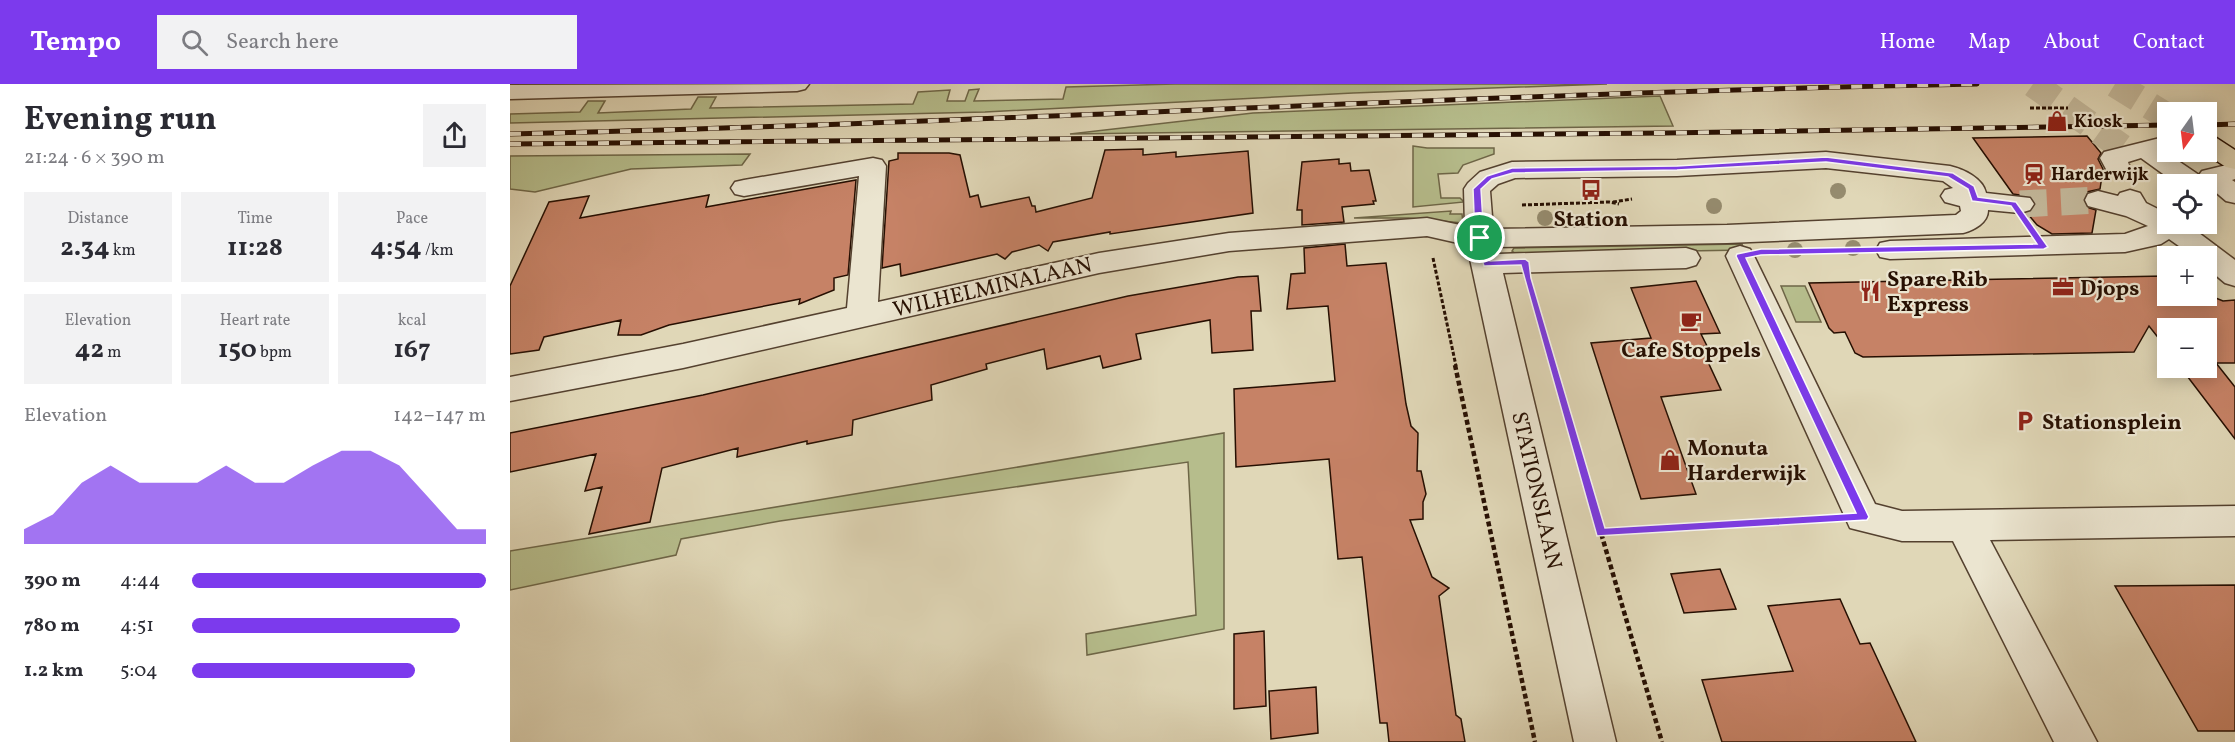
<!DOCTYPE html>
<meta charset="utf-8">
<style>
:root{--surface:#fff;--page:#f2f2f3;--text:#2b2b33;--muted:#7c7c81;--accent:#7c3aed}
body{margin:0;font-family:Vollkorn,serif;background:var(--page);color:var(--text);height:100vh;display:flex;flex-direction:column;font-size:22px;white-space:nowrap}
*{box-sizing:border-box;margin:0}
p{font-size:20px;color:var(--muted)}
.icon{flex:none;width:33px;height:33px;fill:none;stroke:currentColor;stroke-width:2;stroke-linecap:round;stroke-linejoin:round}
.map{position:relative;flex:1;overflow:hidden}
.side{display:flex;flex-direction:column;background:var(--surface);width:510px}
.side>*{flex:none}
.needle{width:39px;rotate:194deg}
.buttons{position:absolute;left:1647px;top:18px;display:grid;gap:12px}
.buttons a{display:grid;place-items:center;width:60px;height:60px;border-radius:0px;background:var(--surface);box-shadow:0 3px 15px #0003;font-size:30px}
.pin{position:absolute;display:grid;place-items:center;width:51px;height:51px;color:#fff;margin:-26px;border:3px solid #fff;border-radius:50%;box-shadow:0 2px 6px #0007}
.round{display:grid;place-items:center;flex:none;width:63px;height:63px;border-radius:0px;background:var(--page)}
.head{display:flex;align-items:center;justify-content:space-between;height:102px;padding:0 24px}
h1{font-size:33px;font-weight:700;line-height:45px}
.metrics{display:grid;grid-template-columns:repeat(3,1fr);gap:9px;height:102px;padding:6px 24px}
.metrics div{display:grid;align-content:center;border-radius:0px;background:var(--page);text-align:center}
.metrics b{font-size:26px;font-weight:700}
.metrics small{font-size:16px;font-weight:400}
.metrics p{font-size:16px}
.chart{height:168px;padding:12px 24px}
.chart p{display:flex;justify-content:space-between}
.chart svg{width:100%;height:108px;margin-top:6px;fill:var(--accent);opacity:.7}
ul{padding:0 24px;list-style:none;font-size:20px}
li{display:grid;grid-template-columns:96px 72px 1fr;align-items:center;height:45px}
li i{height:15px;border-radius:8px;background:var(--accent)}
header{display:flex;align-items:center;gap:36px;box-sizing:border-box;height:84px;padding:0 30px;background:var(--accent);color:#fff}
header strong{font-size:28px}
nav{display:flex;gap:33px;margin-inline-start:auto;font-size:21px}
.search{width:420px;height:54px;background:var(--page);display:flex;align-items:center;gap:15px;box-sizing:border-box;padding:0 21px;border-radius:0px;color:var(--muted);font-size:22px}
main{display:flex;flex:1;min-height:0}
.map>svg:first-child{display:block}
.green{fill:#b6bd8c;stroke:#6e6647;stroke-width:1.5}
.building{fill:#c68266;stroke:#260f02;stroke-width:1.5}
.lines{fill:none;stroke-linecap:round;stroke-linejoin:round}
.minor-tunnel{stroke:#c4b99c;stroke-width:27;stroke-dasharray:27 14;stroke-linecap:butt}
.major-tunnel{stroke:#c4b99c;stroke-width:27;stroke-dasharray:27 14;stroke-linecap:butt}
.minor-casing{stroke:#54412f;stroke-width:3}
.major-casing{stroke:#260f02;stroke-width:3}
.path-far1{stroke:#260f02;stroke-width:3;stroke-dasharray:4 2;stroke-linecap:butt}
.path{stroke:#260f02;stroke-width:4.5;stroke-dasharray:5 3;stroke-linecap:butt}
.minor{fill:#ebe5d0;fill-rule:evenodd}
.major{fill:#e0d7b7;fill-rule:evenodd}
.rail-casing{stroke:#260f02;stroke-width:5}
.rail{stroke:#ebe5d0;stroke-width:4;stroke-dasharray:11;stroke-linecap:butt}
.tree{fill:#958b6e}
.route{fill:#7c3aed;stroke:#fff;stroke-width:1.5;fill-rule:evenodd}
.labels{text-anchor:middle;stroke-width:4.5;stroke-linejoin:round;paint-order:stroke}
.far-poi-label{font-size:18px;font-weight:bold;fill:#260f02;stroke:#ebe5d0;text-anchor:start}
.poi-label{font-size:22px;font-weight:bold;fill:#260f02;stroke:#ebe5d0;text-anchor:start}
.street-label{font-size:22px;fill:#260f02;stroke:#ebe5d0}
</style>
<header>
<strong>Tempo</strong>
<div class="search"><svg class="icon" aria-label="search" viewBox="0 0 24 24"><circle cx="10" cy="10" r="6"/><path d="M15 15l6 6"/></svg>Search here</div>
<nav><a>Home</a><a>Map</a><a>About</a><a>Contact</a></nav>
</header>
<main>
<section class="side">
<div class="head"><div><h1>Evening run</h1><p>21:24 · 6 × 390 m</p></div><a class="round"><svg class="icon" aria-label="share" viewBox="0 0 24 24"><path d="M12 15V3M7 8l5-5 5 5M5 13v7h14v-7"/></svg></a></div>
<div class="metrics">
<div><p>Distance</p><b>2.34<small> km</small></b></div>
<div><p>Time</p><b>11:28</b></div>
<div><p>Pace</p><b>4:54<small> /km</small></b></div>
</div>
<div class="metrics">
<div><p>Elevation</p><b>42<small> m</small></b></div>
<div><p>Heart rate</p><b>150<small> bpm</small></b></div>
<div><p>kcal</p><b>167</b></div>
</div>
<div class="chart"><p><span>Elevation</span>142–147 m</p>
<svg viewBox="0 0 160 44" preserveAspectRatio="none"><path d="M0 44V38L10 32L20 19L30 12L40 19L50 19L60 19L70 12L80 19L90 19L100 12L110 6L120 6L130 12L140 25L150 38L160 38V44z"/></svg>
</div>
<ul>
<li><b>390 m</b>4:44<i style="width:100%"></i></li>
<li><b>780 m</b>4:51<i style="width:91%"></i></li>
<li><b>1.2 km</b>5:04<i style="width:76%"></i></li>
</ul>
</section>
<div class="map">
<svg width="1725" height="658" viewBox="0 0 1725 658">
<rect width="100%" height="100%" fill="#e0d7b7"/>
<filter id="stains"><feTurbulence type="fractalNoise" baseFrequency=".00333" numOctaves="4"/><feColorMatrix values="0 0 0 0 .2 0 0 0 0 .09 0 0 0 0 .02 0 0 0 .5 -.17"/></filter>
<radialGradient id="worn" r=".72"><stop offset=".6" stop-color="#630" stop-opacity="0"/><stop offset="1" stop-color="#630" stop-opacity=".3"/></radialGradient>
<path class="green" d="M665,0H1097L843,9L475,28L0,39V30L70,28L78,17H95L88,29L181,25L188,13H206L200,24L403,20L408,8L440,6L437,17H455L459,6L469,5L464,17L553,15L556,3Z
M1150,12L1163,42L560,50L743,29Z
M903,62L917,64H984V70L953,81L948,89L928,90L931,114H950L954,118L903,123Z
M240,70L232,81L121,85L25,108L0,105V72Z
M941,127L940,130H952L953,139L898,134H844Z
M1232,160L1234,166L1006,170L1002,167L1004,164Z
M1271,202H1295L1311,238H1286Z
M714,349V545L577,571L576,550L686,531L678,378L270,437L171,455L166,471L0,506V467Z"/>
<path class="building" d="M1577,52L1591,69L1588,75L1593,85L1590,105L1577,108L1573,115L1576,123L1586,126L1582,149L1542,150L1527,141L1517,129L1526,121L1522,113L1503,110L1463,54Z
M633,65V71L666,68V73L738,67L743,129L600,150V148L543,158L538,167L529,161L502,168L495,175L487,170L391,192L390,180L372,184L379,77L388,75V69H439L450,71L460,113L468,111L471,123L519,113L522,122H525L526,128L582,114L595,66Z
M829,75V80L840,79L841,87L859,86L866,117H863L864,120L832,123L834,138L792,141V126H787L792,78Z
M346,96L338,191L324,194V206L289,220L290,215L159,241L131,251H108L111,236L34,253L29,266L0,270V202L39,118L79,112L70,134L199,111L196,123Z
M835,160L837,182L876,179L896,320L901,342L908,349L907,387H911L916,410L913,418V435L900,436L922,493L939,504L929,512L946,631L951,635L955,658H879L877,639H870L852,473L828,475L819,375L726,383L724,305L825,297L818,222L777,225L781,190L795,189L794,164Z
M748,192L751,227H741L743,266L702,269L700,236L626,250L631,275L593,284L590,272L537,285L534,265L476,280L477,285L421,301L422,316L343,336L342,351L297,360V357L227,373L228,364L152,384L140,438L79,450L92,403L75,407L86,370L0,388V349L193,311L618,212L728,193Z
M1655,192L1658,193V212L1696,210L1713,217L1725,216V279H1706L1725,303V355L1671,284H1696V244H1658V266L1639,242L1624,268L1353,273L1345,269L1335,248L1324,249L1319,244L1299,199Z
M1186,197L1210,249L1191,250L1197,262L1191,263L1211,306L1151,313L1186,410L1131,415L1081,259L1141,254L1121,204Z
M1210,485L1226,525L1174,529L1161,490Z
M1725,501V647H1688L1605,502Z
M1330,515L1350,560L1360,559L1406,658H1212L1192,596L1283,587L1258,522Z
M754,547L756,622L724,625V550Z
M806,603L808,649L761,655L759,607Z"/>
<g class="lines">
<path class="minor-tunnel" d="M1523,0L1620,69
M1510,120L1588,116"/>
<path class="major-tunnel" d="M1605,0L1658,33"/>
<defs>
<path id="minor" d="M299,0L295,5L287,7L0,15V1Z
M1658,52V67L1655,68L1689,91L1692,87L1725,79V95L1722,96L1725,98V119L1716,117L1696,100H1667L1631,74L1618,78L1619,81L1615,87L1606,89L1597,87L1590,74L1594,68Z
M1316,68L1440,82C1453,85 1473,94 1476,109L1520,114L1524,120L1520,126L1510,129L1478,126C1478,139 1464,146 1453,149L1217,159L986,163L988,170L1176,164L1186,167L1190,174L1186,181L1176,184L993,189L1106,658H1064L957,161L917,152L719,167L589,189L173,284L0,317V293L173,260L337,224L349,92L234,112L225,110L221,104L225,98L234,96L363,74L372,76L376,82L368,218L589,169L719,149L917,134L955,142L954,105L958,99L970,88L1002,78L1167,76ZM1316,84L1433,97L1443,104L1435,106L1431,112L1435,118L1450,122L1451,127L1446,131L1217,141L983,145L980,107L988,100L1005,94L1167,92Z
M1620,106L1630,109L1636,119L1658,130V140H1677L1725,176V202L1715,199L1696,183V172H1683L1659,155L1651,160L1615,168L1380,175L1370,173L1366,166L1370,159L1380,157L1615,150L1638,142L1616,132L1578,122L1575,116L1578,110L1588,107L1608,112L1610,109Z
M1230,162L1240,165L1244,172L1365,420L1392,427L1725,422V452L1480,456L1587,658H1544L1443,457H1392L1340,444L1216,172L1220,165Z"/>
<path id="major" d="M1696,51L1705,53L1725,66V85L1716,83L1693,68H1696Z"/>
</defs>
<use href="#minor" class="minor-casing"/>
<use href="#major" class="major-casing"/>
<path class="path-far1" d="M1520,24H1558
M1103,118L1122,115
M1012,121L1099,118L1109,120
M923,174L946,282
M1023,214L1043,282"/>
<path class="path" d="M945,281L1025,658
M1042,281L1152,658
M1091,449L1314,434"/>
<use href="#minor" class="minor"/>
<use href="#major" class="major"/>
<defs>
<path id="rail" d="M1696,41L1725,40
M0,50C489,39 978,9 1467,0
M0,60L1154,49L1658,41"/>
</defs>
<use href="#rail" class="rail-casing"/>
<use href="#rail" class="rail"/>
</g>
<g class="tree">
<circle cx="1328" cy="107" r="8"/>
<circle cx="1204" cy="122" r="8"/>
<circle cx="1035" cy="134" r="8"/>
<circle cx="1343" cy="164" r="8"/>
<circle cx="1285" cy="166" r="8"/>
</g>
<path class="route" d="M1316,73L1443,89L1464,102L1468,113L1506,118L1538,163L1534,165L1251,171L1236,174L1359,433L1357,436L1087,452L1011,181L974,182L965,154L963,105L977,92L1002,84L1167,82ZM1316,78L1438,93L1458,105L1462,117L1501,122L1527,160L1251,165L1227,170L1226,172L1346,429L1095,444L1021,194L1019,178L1015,175L980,177L974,154L971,105L982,95L1003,89L1167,86Z"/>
<defs>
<symbol id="shop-bare" viewBox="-9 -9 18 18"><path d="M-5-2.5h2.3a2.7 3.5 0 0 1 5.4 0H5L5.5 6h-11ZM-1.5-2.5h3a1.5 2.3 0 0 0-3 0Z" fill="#8f2418" stroke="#ebe5d0" stroke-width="2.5" paint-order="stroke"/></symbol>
<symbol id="station-bare" viewBox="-9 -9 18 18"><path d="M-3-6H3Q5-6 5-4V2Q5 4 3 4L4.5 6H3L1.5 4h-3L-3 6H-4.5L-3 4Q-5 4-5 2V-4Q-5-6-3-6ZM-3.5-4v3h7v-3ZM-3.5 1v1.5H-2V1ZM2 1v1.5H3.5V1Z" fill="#8f2418" stroke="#ebe5d0" stroke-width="2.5" paint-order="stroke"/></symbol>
<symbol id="bus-bare" viewBox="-9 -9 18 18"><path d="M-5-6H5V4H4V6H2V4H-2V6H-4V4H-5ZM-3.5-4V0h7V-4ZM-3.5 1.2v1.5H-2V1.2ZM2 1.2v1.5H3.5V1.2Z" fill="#8f2418" stroke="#ebe5d0" stroke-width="2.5" paint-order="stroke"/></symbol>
<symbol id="office-bare" viewBox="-9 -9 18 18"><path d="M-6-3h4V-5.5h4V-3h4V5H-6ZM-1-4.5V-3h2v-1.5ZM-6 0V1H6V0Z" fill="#8f2418" stroke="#ebe5d0" stroke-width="2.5" paint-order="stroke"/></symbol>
<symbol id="restaurant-bare" viewBox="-9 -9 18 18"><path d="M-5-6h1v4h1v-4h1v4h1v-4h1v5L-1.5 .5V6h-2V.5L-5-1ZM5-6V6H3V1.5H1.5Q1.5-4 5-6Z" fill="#8f2418" stroke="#ebe5d0" stroke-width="2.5" paint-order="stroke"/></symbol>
<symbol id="cafe-bare" viewBox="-9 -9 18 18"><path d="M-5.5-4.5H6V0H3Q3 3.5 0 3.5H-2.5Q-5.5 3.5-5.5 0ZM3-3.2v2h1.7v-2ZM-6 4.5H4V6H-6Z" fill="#8f2418" stroke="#ebe5d0" stroke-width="2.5" paint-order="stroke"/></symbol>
<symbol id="parking-bare" viewBox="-9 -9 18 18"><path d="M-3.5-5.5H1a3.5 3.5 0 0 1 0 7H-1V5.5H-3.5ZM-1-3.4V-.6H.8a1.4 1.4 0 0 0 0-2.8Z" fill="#8f2418" stroke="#ebe5d0" stroke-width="2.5" paint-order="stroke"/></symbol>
</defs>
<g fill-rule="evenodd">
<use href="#shop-bare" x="1532" y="22" width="30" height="30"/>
<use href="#station-bare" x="1509" y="75" width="30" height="30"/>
<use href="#bus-bare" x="1066" y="91" width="30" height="30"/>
<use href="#office-bare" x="1538" y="188" width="30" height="30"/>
<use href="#restaurant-bare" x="1345" y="192" width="30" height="30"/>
<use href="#cafe-bare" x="1166" y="222" width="30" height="30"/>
<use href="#parking-bare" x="1500" y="322" width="30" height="30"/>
<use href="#shop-bare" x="1145" y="361" width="30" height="30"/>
</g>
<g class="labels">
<g class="far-poi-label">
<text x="1564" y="43">Kiosk</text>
<text x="1541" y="96">Harderwijk</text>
</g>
<g class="poi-label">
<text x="1081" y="142" text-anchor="middle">Station</text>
<text x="1377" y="202">Spare Rib<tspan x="1377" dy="25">Express</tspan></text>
<text x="1570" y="211">Djops</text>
<text x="1181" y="273" text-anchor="middle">Cafe Stoppels</text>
<text x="1532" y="345">Stationsplein</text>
<text x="1177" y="371">Monuta<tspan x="1177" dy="25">Harderwijk</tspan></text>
</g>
<g class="street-label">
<text transform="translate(482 202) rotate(-13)" y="8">WILHELMINALAAN</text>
<text transform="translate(1028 406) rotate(77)" y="8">STATIONSLAAN</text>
</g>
</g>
<rect width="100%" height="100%" filter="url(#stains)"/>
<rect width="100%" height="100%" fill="url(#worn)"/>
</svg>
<div class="buttons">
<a><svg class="needle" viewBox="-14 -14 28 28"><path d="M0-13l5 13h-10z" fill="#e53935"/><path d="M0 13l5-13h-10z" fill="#7c7c81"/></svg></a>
<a><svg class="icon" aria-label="locate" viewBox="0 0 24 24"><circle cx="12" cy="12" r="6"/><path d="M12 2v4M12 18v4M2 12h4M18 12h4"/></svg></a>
<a>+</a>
<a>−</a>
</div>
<div class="pin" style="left:970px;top:154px;background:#1e9e55"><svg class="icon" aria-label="arrive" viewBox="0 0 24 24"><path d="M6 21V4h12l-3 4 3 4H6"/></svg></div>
</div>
</main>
